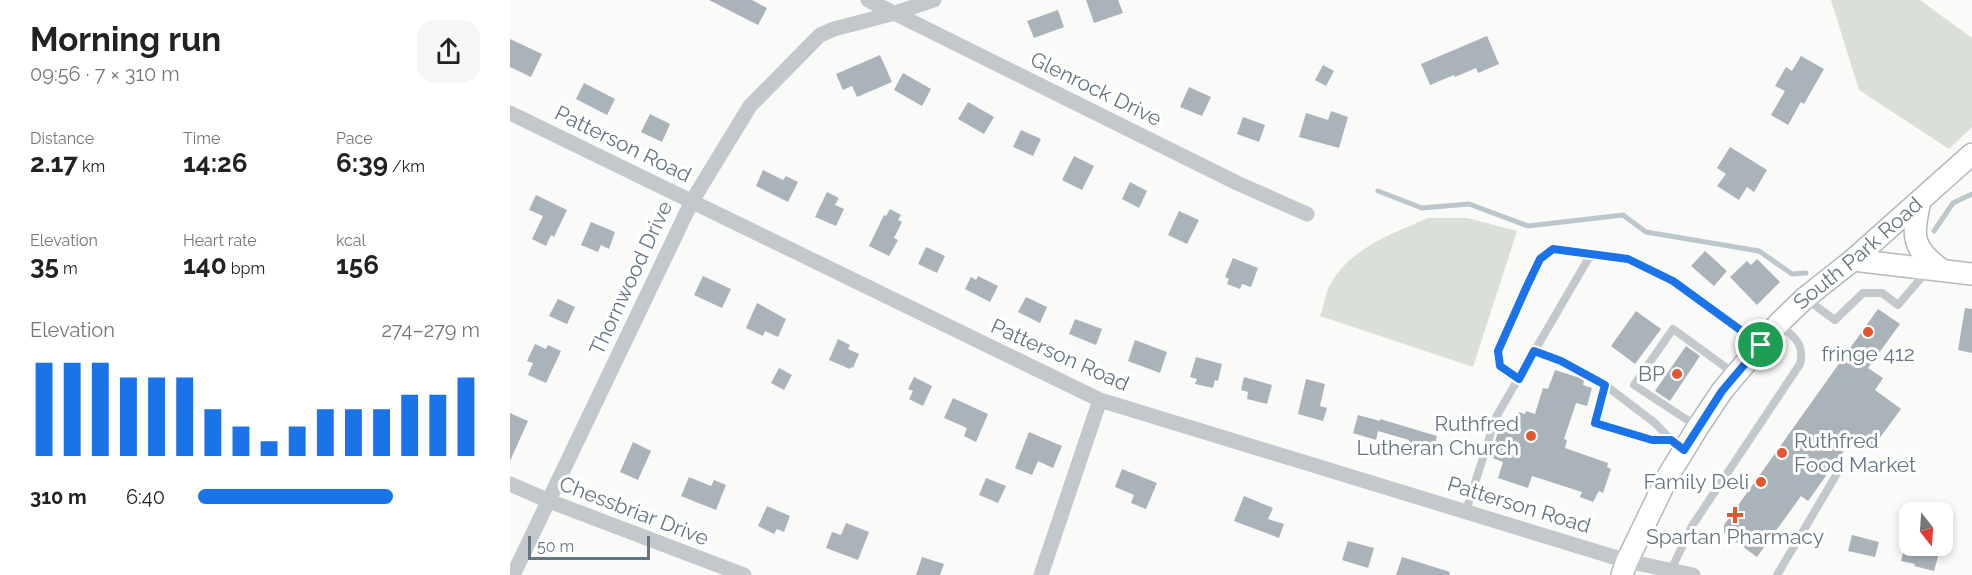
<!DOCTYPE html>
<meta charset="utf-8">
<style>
:root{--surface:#fff;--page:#f6f6f6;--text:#222;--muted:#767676;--accent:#1a73e8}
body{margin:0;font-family:Raleway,sans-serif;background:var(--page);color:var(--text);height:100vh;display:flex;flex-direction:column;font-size:22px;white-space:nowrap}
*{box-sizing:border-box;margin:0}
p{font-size:20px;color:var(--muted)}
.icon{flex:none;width:33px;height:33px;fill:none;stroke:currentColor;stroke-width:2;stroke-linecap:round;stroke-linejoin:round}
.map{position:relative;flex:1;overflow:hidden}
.sheet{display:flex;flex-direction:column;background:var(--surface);width:510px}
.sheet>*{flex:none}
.needle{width:39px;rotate:163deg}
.fabs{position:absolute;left:1389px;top:502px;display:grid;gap:12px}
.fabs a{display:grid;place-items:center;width:54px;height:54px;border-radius:12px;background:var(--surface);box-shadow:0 3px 9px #0003;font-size:30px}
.scale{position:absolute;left:18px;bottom:15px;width:122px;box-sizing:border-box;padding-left:6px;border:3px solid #657683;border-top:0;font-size:16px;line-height:21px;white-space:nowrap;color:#657683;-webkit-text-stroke:4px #fff;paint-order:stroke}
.pin{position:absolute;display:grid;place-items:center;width:51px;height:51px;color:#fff;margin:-26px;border:3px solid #fff;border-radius:50%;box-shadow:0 2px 6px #0007}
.round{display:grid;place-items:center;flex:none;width:63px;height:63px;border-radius:18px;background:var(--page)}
.overview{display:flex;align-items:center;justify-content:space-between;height:102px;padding:0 30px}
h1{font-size:33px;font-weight:700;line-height:45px}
.stats{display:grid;grid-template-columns:repeat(3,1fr);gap:9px;height:102px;padding:6px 30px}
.stats div{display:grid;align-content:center}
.stats b{font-size:26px;font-weight:700}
.stats small{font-size:16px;font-weight:400}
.stats p{font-size:16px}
.chart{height:168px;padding:12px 30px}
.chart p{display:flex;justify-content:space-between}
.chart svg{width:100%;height:108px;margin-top:6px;stroke:var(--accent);stroke-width:6}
ul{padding:0 30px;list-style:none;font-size:20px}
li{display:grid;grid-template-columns:96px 72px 1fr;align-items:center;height:45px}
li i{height:15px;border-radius:8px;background:var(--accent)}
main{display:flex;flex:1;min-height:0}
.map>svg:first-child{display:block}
.green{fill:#dadfd7}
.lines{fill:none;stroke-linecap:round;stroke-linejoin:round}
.stream{stroke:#bbc7cb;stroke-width:5}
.building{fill:#aab3b9}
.secondary-casing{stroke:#b3babf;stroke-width:24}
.lane{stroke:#c3c8cc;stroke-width:8}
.street{stroke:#c3c8cc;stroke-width:15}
.secondary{stroke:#fff;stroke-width:21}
.route-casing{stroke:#fff;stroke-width:12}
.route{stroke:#1a73e8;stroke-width:8}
.poi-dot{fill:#e4572e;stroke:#fff;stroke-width:2}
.labels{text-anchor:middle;stroke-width:6;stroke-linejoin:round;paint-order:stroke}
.street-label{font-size:21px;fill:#657683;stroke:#fff}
.poi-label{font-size:21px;fill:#657683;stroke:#fff;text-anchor:end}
</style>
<main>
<section class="sheet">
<div class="overview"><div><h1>Morning run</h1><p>09:56 · 7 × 310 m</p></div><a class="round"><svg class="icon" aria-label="share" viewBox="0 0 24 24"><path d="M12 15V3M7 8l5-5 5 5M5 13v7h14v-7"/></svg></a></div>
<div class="stats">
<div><p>Distance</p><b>2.17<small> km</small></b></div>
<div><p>Time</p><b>14:26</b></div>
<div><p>Pace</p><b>6:39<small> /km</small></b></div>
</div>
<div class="stats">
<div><p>Elevation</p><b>35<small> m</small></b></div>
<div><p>Heart rate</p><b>140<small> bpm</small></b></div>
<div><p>kcal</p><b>156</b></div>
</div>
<div class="chart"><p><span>Elevation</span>274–279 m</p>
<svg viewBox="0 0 160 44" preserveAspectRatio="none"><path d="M5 44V6M15 44V6M25 44V6M35 44V12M45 44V12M55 44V12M65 44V25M75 44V32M85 44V38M95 44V32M105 44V25M115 44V25M125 44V25M135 44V19M145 44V19M155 44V12"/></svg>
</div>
<ul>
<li><b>310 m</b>6:40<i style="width:69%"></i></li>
</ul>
</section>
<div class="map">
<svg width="1462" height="575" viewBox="0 0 1462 575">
<rect width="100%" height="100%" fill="#fafaf8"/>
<path class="green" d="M1321,0H1410L1462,38V127L1439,149L1349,90Z
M918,218H957L1007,231L963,367L810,316C813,308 815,298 818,289C836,250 881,234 918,218Z"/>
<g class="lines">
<path class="stream" d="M868,191L912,208L959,204L1018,226L1113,215L1136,232L1249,251L1282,274L1296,273
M1424,231L1443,203L1462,194"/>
</g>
<path class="building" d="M199,0H242L257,8L248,25Z
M576,0H608L613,13L584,23Z
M548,10L554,27L524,38L517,21Z
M977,36L989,64L968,73L966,68L945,77L944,75L920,85L911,64Z
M0,39L32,54L21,77L0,67Z
M370,55L382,82L347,97L342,86L333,90L326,74Z
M1291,56L1314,69L1294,104L1291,102L1278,125L1261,115L1275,91L1265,86L1276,67L1282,71Z
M813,65L824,71L816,86L805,80Z
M393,73L421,89L412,106L384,90Z
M74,83L105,99L97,115L66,99Z
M679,87L701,97L692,116L670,107Z
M458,102L484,117L474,134L448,119Z
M821,111L838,117L829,148L789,137L796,113L818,120Z
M140,114L160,124L152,142L131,132Z
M733,117L755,125L749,142L727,134Z
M511,130L531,139L523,156L503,147Z
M1220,147L1257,170L1244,192L1237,187L1229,200L1207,186L1216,174L1207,168Z
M564,156L584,166L572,190L552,180Z
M253,170L273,180L276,176L288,182L278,202L246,186Z
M620,182L637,191L629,208L612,199Z
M317,192L329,198L325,205L334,209L326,226L305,217Z
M26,195L57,210L44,237L41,235L36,246L22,239L33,216L19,210Z
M380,209L391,215L388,220L392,222L384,238L388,240L379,256L359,246L374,215L376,216Z
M669,211L689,220L677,244L658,235Z
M81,222L105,232L99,249L91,245L88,252L71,245Z
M416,247L435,256L427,273L408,264Z
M1195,251L1217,271L1204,286L1181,266Z
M723,258L748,268L741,287L732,284L730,289L717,284L719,279L715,277Z
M1247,259L1270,282L1247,305L1220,277L1237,261L1241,265Z
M193,276L221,289L212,308L184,295Z
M468,276L488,286L480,302L455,289L461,277L466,280Z
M516,297L537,307L530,323L508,312Z
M48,299L65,307L57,324L39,316Z
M247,303L276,319L268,337L255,331L253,336L236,328Z
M1455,308L1462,309V353L1448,350Z
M1368,309L1390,324L1358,368L1373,378L1365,390L1391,409L1360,451L1343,438L1298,501L1291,496L1247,557L1214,533V525Z
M1126,311L1151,329L1125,364L1101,346Z
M565,319L592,329L586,345L559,334Z
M328,339L340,345L338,349L349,354L343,368L341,367L340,369L319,360Z
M625,340L657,352L650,373L618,361Z
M25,344L36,349L38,345L51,351L36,383L18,375L23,363L17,361Z
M1176,346L1190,356L1160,401L1145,391Z
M686,357L712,364L708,381L705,380L703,388L685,384L687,379L680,377Z
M269,368L282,375L274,390L261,383Z
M1045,370L1070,378L1074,381L1073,385L1082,388L1077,406L1066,403L1054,439L1057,440L1055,448L1098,463L1097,467L1101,469L1093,493L1089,491L1083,502L1070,497L1072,492L1022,476L1018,488L988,478L993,462L980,457L989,429L1002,433L1009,412L1015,414L1016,411L1025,414L1033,388L1038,389Z
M404,377L422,386L413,406L399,399L403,391L398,389Z
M734,377L762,385L757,404L737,399L738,392L731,390Z
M796,379L815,384L810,406L817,408L813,421L788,414Z
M443,398L478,414L466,442L454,436L457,428L434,418Z
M0,413L18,421L0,461Z
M848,415L870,421V419L927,436L921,458L896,450L899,440L868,431L866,440L843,433Z
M519,432L552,446L543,468L528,461L522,475L505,468Z
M123,442L141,451L128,480L110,472Z
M612,469L647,483L636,509L621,503L624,495L605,487Z
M179,477L201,486L204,480L216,485L206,510L171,496Z
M476,478L496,486L488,503L469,495Z
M734,496L763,508L758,519L774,524L769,538L724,521Z
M257,506L280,516L274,532L267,529L264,534L248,526Z
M336,523L359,532L348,560L316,548L322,532L331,535Z
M1342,535L1369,542L1365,557L1338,551Z
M838,541L864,548L858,568L832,560Z
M1395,546H1410V548L1429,553L1424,571L1404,566L1405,564L1391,561Z
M412,557L434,564L430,575H406Z
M892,557L940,572L939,575H886Z"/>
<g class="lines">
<defs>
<g id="secondary">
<path d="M1410,201C1402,236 1401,248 1432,270"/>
<path d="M1343,260L1462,274"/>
<path id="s1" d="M1112,575L1117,561L1158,476L1188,427L1212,391L1269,323L1295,298L1343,260L1462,154"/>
</g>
</defs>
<use href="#secondary" class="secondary-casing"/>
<path class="lane" d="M1296,299L1325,320L1353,293H1372L1388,305L1417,271
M1024,351L1051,361L1095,385
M1009,379L990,366L988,351L1030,259L1043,249L1081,254
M1188,427L1124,385L1163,329L1225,374
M1161,440H1142L1085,423L1095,385L1145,423L1161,440L1173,449
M956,511L986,417L1081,254C1146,255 1200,308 1249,344
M1161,570L1182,526L1290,364C1295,343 1284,338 1270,324
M1267,575L1328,472"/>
<path class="street" d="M358,0L727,183L797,214
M0,113L590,400L1117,561L1183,575
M0,484L39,501L234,575
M3,575L182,201L240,106L310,35L324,29L385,13L424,0
M531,575L590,400"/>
<use href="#secondary" class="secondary"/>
</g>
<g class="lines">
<defs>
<path id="route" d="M1043,249L1118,259L1163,281L1251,345L1212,391L1174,450L1161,440H1142L1085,423L1095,385L1051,361L1024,351L1009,379L990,366L988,351L1017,286L1030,259Z"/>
</defs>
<use href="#route" class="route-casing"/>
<use href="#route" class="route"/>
</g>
<g class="poi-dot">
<circle cx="1358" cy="332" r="6"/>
<circle cx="1167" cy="374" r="6"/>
<circle cx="1021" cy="436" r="6"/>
<circle cx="1272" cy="453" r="6"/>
<circle cx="1251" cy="482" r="6"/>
<path d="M1222 506h6v6h6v6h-6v6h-6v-6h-6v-6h6z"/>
</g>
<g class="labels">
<g class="street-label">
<text transform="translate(586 89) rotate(26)" y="7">Glenrock Drive</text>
<text transform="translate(113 144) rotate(26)" y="7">Patterson Road</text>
<text dy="7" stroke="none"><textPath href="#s1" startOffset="404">South Park Road</textPath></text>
<text transform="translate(121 278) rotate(-65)" y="7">Thornwood Drive</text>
<text transform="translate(550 355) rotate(24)" y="7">Patterson Road</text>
<text transform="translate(1009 505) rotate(17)" y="7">Patterson Road</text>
<text transform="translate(124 511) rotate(21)" y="7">Chessbriar Drive</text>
</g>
<g class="poi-label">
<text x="1358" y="361" text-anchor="middle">fringe 412</text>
<text x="1155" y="381">BP</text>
<text x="1009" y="431">Ruthfred<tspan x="1009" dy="24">Lutheran Church</tspan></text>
<text x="1284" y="448" text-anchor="start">Ruthfred<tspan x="1284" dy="24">Food Market</tspan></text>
<text x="1239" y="489">Family Deli</text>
<text x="1225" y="544" text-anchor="middle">Spartan Pharmacy</text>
</g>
</g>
</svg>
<div class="fabs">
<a><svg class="needle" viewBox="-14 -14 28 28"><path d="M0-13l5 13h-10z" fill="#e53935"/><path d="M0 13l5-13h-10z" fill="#767676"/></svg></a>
</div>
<div class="scale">50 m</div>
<div class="pin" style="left:1251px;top:345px;background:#1e9e55"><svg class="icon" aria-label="arrive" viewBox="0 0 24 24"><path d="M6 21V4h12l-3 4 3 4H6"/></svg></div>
</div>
</main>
